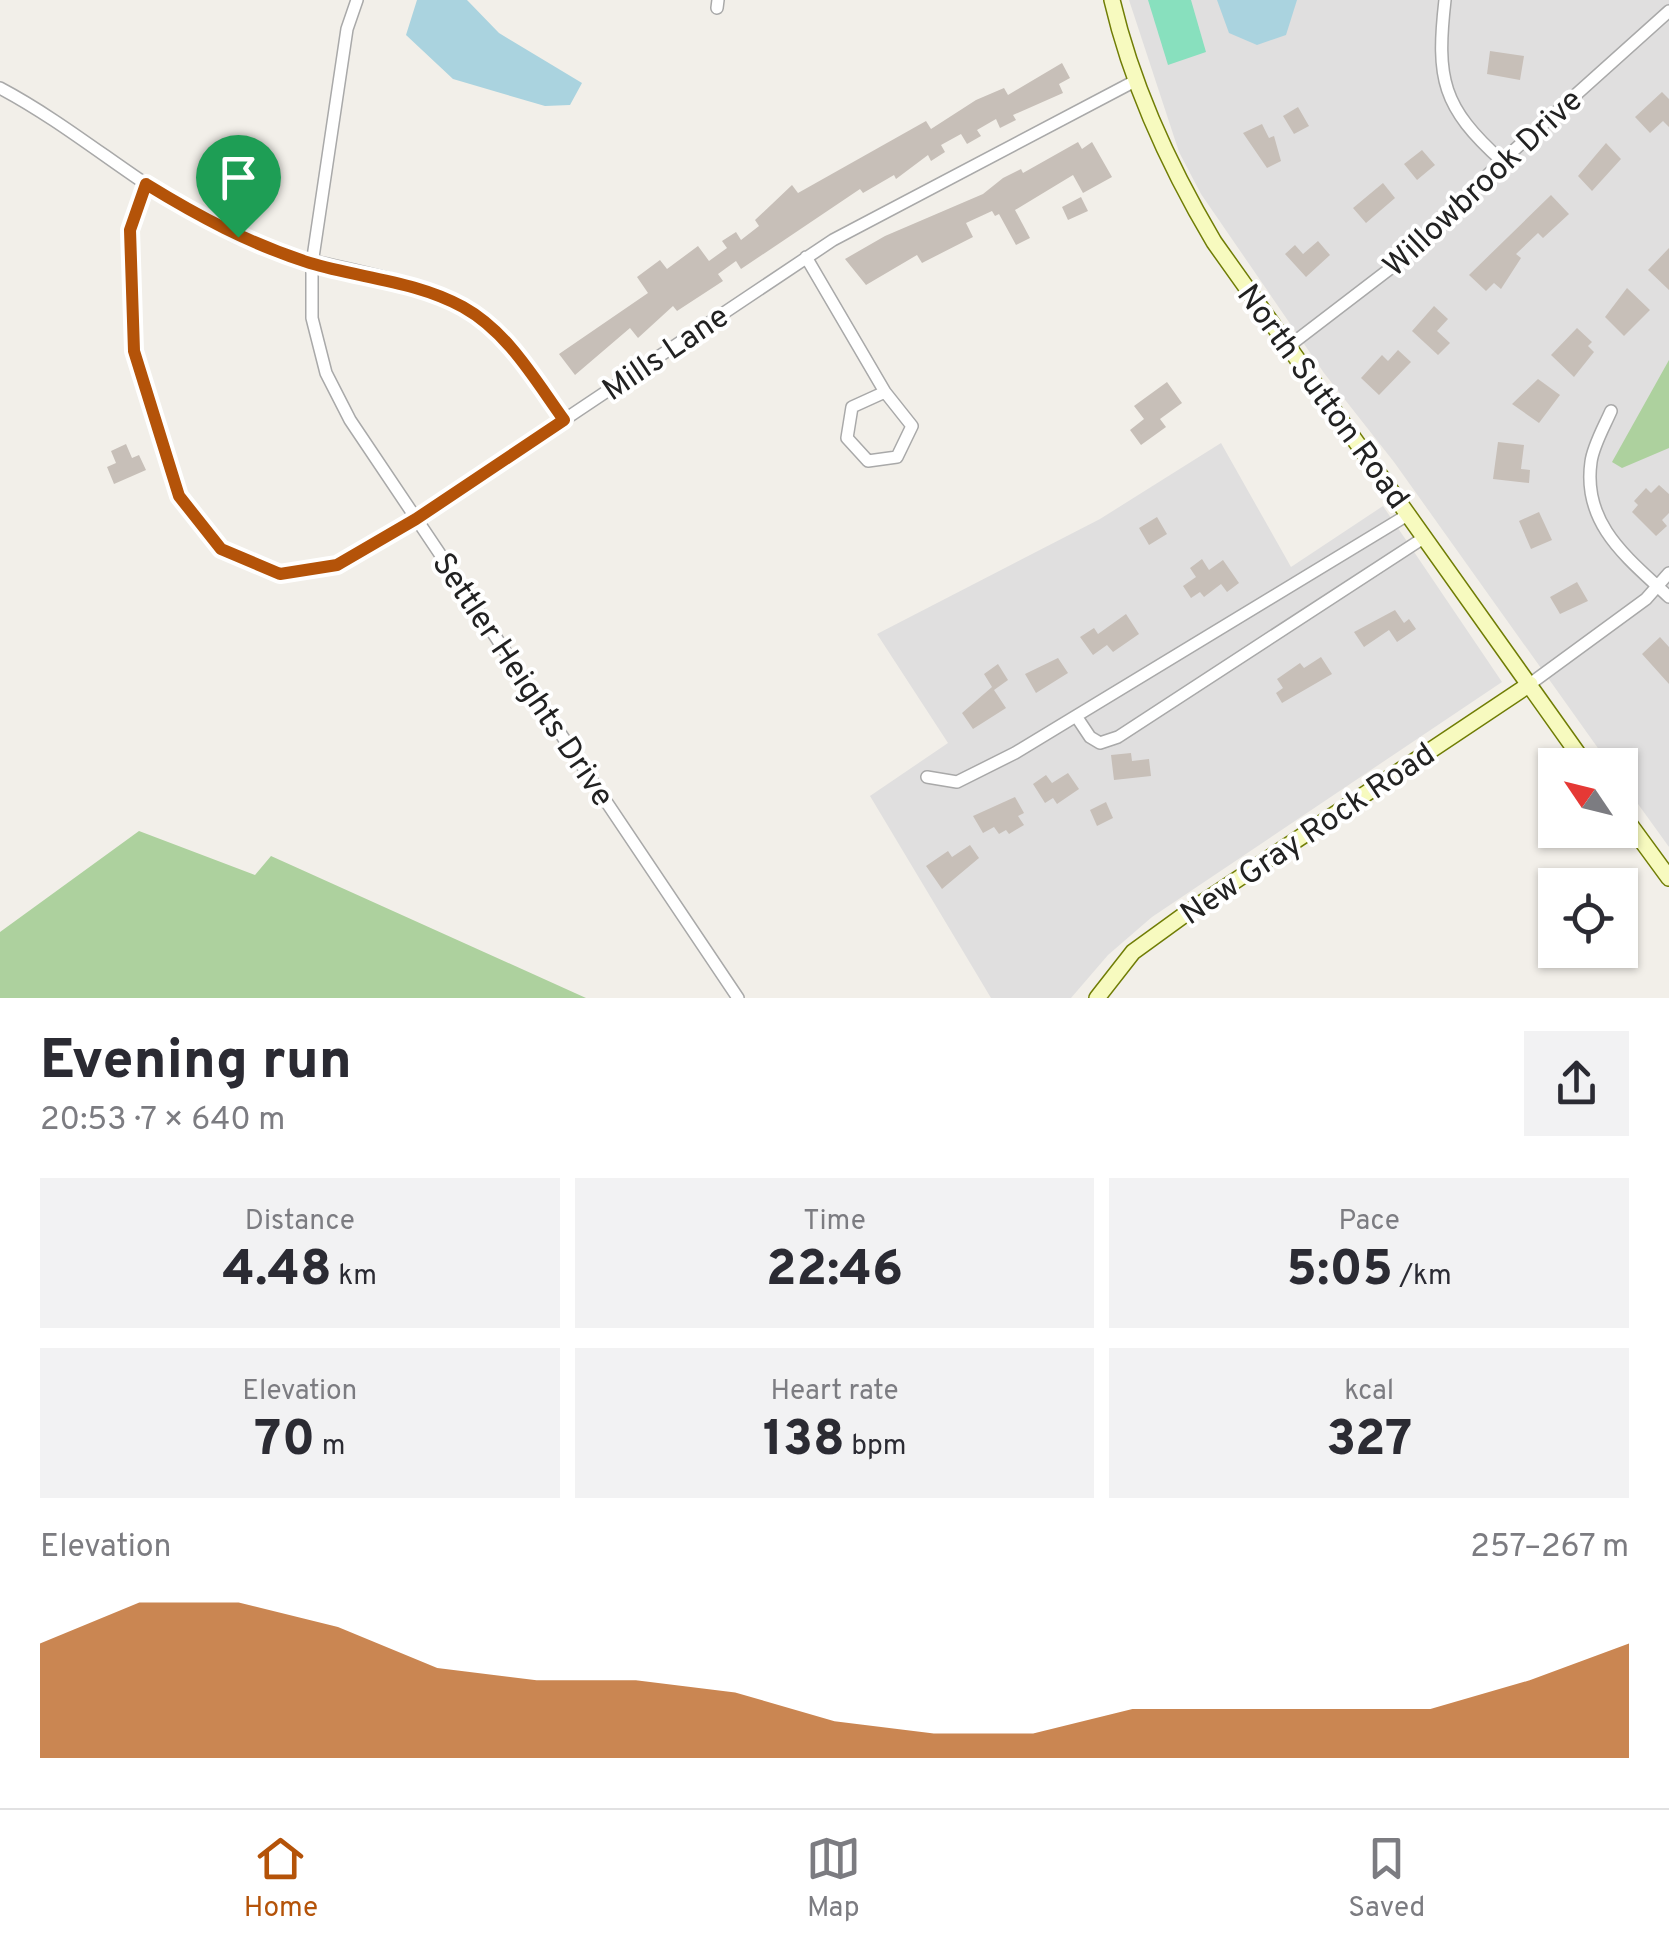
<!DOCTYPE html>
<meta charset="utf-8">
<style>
:root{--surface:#fff;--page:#f2f2f3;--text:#2b2b33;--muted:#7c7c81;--line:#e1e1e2;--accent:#b45309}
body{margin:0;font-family:Overpass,sans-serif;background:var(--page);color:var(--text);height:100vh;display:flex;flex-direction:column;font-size:38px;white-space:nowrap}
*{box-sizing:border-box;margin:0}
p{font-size:32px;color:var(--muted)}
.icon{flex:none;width:55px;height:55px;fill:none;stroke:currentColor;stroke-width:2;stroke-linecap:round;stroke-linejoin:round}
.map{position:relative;height:998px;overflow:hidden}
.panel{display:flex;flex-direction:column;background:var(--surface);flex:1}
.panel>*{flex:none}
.needle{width:65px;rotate:305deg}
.controls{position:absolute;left:1538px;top:748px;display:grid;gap:20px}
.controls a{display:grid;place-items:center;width:100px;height:100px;border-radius:0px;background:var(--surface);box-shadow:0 2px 8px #0004;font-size:50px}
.pin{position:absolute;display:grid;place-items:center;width:85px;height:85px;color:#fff;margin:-102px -42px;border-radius:50% 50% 50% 0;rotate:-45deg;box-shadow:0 0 10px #0007}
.pin .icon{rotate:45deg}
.round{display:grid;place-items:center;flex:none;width:105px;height:105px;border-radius:0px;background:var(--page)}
.headline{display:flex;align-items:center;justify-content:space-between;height:170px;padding:0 40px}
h1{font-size:55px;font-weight:800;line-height:75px}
.metrics{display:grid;grid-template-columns:repeat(3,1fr);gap:15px;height:170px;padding:10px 40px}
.metrics div{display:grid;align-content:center;border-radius:0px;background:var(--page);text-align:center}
.metrics b{font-size:50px;font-weight:800}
.metrics small{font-size:28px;font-weight:400}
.metrics p{font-size:28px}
.chart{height:280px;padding:20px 40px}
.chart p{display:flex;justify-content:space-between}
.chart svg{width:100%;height:180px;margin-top:10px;fill:var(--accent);opacity:.7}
.tab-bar{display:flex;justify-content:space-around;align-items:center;height:140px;border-top:2px solid var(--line);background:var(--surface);font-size:28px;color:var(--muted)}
.tab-bar a{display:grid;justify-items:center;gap:5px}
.tab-bar .selected{color:var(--accent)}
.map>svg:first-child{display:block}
.residential{fill:#e0dfdf}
.forest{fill:#add19e}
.pitch{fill:#88e0be}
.water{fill:#aad3df}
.building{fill:#c7bfb8}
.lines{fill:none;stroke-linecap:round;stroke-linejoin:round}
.street-casing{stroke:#a9a9a9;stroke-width:14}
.secondary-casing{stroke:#707d05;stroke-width:18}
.street{stroke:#fff;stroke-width:11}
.secondary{stroke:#f7fabf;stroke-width:15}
.route-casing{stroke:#fff;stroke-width:20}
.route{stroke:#b45309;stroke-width:12}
.labels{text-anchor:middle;stroke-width:8;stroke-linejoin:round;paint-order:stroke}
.street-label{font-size:32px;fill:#222;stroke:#fff}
</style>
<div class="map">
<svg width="1669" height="998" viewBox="0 0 1669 998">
<rect width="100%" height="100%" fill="#f2efe9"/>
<path class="residential" d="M1129,0H1669V847L1620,779V765H1610L1394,462L1324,373L1201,194L1179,152Z
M1221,443L1291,567L1383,506L1502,682L1152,917L1108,955L1071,998H991L870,796L948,743L877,634L1100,519Z"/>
<path class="forest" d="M1669,360V448L1622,468L1612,462Z
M139,831L255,875L271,856L586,998H0V932Z"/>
<path class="pitch" d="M1148,0H1191L1206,52L1168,65Z"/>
<path class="water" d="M417,0H467L499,33L582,83L570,105L545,106L453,79L406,35Z
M1217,0H1297L1286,35L1257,45L1229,33Z"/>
<path class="building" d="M1490,51L1524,56L1520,80L1487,74Z
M1062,63L1070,78L1059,84L1063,93L1013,115L1016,120L1000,128L996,119L977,130L981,136L967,144L961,134L941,145L945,152L931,161L928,155L896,179L894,175L863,193L860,189L741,269L736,261L718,274L723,281L677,311L673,306L638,338L630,328L575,375L559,354L648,293L637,277L660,260L667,269L698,246L709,261L727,248L722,241L736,232L741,240L759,226L755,220L792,185L798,193L926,121L931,129L976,100L1004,88L1008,95Z
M1662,92L1669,99V127L1663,121L1650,133L1635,117Z
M1298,107L1309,126L1294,134L1283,116Z
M1262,124L1269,138L1274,136L1281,161L1267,168L1243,133Z
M1078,142L1082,149L1092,142L1112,177L1083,193L1073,175L1015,210L1030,238L1016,245L999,214L995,216L992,211L966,223L973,237L922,263L917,255L866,285L845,259L885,236L983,194L1003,178L1021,169L1023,173Z
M1606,143L1621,159L1592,191L1578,176Z
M1422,150L1435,165L1417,180L1404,164Z
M1383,183L1395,198L1366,223L1353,208Z
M1551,195L1569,214L1543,238L1538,233L1516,254L1521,258L1501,289L1494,283L1486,291L1469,275Z
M1081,197L1088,211L1068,220L1062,207Z
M1318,241L1330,255L1306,277L1285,254L1295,245L1303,254Z
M1669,248V290L1648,270Z
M1627,288L1650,310L1624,336L1605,317Z
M1434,306L1448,319L1437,331L1450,343L1438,355L1412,331Z
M1577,328L1592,342L1588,346L1594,352L1574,377L1551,355Z
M1398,350L1411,362L1379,395L1361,378L1382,355L1388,361Z
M1538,379L1560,395L1539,423L1512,404Z
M1167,382L1182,403L1160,419L1166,427L1141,445L1130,430L1144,419L1134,406Z
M1498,442L1524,445L1521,469L1530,470L1529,483L1493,479Z
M126,444L132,458L139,455L146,470L114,484L107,467L116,463L111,451Z
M1659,485L1669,494V513L1662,520L1667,526L1656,536L1632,512L1638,505L1634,501L1646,488L1651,493Z
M1539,512L1552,540L1531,549L1519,521Z
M1157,517L1167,534L1149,545L1139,528Z
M1202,559L1209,570L1223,560L1239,583L1227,592L1221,584L1204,597L1200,592L1191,598L1183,586L1196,577L1190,568Z
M1577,582L1588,601L1560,614L1550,597Z
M1395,610L1404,623L1409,619L1416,629L1397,642L1389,630L1364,647L1354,632Z
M1126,614L1139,634L1113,652L1107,645L1093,655L1080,637L1094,628L1098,634Z
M1660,637L1669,647V684L1642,654Z
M1321,657L1332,674L1282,703L1276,693L1283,688L1277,679L1300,663L1304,668Z
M1058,658L1068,673L1036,693L1025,674Z
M998,664L1008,680L994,690L1006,708L973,729L962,713L992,687L984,674Z
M1131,753L1132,761L1149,759L1151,776L1114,780L1111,755Z
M1068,773L1079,789L1057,804L1053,798L1045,803L1033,784L1046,775L1052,783Z
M1015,797L1024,813L1018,816L1024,825L1009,834L1006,830L999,834L994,827L983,833L973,816Z
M1106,802L1113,818L1097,826L1090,810Z
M970,845L979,858L942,889L926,866L948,851L952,857Z"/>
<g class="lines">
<defs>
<path id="street" d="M357,0L347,29L312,264V318L326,373L350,420L738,998
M1445,0C1436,79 1442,107 1502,161
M717,8L718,0
M0,88C83,132 152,199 238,237C310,269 395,269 463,307C508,332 535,380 564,420
M145,184L130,230L134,351L179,496L221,549L280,574L339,564L416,519L833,240L1135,81
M806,257L885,392L852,407L847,438L868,461L897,457L912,426L885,392
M1289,346L1400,261L1502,161L1669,11
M1611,411C1604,427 1593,446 1591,462C1582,525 1629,559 1669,597
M1530,684L1646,599L1669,573
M1076,716L1090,737L1100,743L1118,737L1425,537
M927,777L957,782L1015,753L1409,514"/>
<path id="secondary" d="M1112,0C1132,86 1169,166 1214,242L1586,765
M1620,811L1669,878
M1097,998L1133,952L1184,915L1530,684"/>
</defs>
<use href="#street" class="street-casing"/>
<use href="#secondary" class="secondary-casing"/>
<use href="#street" class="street"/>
<use href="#secondary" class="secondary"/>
</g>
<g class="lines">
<defs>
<path id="route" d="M146,184C198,216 250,244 310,263C360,278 416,281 463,307C508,332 535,380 564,420L416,519L337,565L280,574L221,549L179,496L134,351L130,230Z"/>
</defs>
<use href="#route" class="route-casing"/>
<use href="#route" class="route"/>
</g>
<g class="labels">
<g class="street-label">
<text transform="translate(1482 182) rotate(-43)" y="11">Willowbrook Drive</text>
<text transform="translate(665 352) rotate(-34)" y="11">Mills Lane</text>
<text transform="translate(1324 396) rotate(54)" y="11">North Sutton Road</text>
<text transform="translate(524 679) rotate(56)" y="11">Settler Heights Drive</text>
<text transform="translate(1307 833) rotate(-34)" y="11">New Gray Rock Road</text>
</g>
</g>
</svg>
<div class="controls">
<a><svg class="needle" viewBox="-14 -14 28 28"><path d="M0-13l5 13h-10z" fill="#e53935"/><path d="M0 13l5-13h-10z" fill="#7c7c81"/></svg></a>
<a><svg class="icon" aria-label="locate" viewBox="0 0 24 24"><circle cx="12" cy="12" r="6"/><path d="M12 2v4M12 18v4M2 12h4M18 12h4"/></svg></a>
</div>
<div class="pin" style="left:238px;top:237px;background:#1e9e55"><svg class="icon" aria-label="arrive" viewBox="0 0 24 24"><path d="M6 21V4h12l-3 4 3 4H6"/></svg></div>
</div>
<section class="panel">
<div class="headline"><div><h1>Evening run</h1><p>20:53 · 7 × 640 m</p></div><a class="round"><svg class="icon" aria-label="share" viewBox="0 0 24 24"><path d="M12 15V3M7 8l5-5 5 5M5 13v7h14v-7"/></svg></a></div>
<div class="metrics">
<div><p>Distance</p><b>4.48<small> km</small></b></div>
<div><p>Time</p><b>22:46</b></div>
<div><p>Pace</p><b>5:05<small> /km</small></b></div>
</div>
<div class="metrics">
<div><p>Elevation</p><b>70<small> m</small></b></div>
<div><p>Heart rate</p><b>138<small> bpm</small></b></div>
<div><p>kcal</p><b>327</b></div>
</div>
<div class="chart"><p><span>Elevation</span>257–267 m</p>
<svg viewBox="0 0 160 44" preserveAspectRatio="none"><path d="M0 44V16L10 6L20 6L30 12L40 22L50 25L60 25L70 28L80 35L90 38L100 38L110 32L120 32L130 32L140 32L150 25L160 16V44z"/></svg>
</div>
</section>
<nav class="tab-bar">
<a class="selected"><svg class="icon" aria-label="home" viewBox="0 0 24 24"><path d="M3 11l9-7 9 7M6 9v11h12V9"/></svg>Home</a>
<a><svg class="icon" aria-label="map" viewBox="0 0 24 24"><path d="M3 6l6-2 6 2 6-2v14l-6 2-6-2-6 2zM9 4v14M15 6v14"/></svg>Map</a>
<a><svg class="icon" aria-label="saved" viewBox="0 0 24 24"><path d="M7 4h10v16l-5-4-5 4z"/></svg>Saved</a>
</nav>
